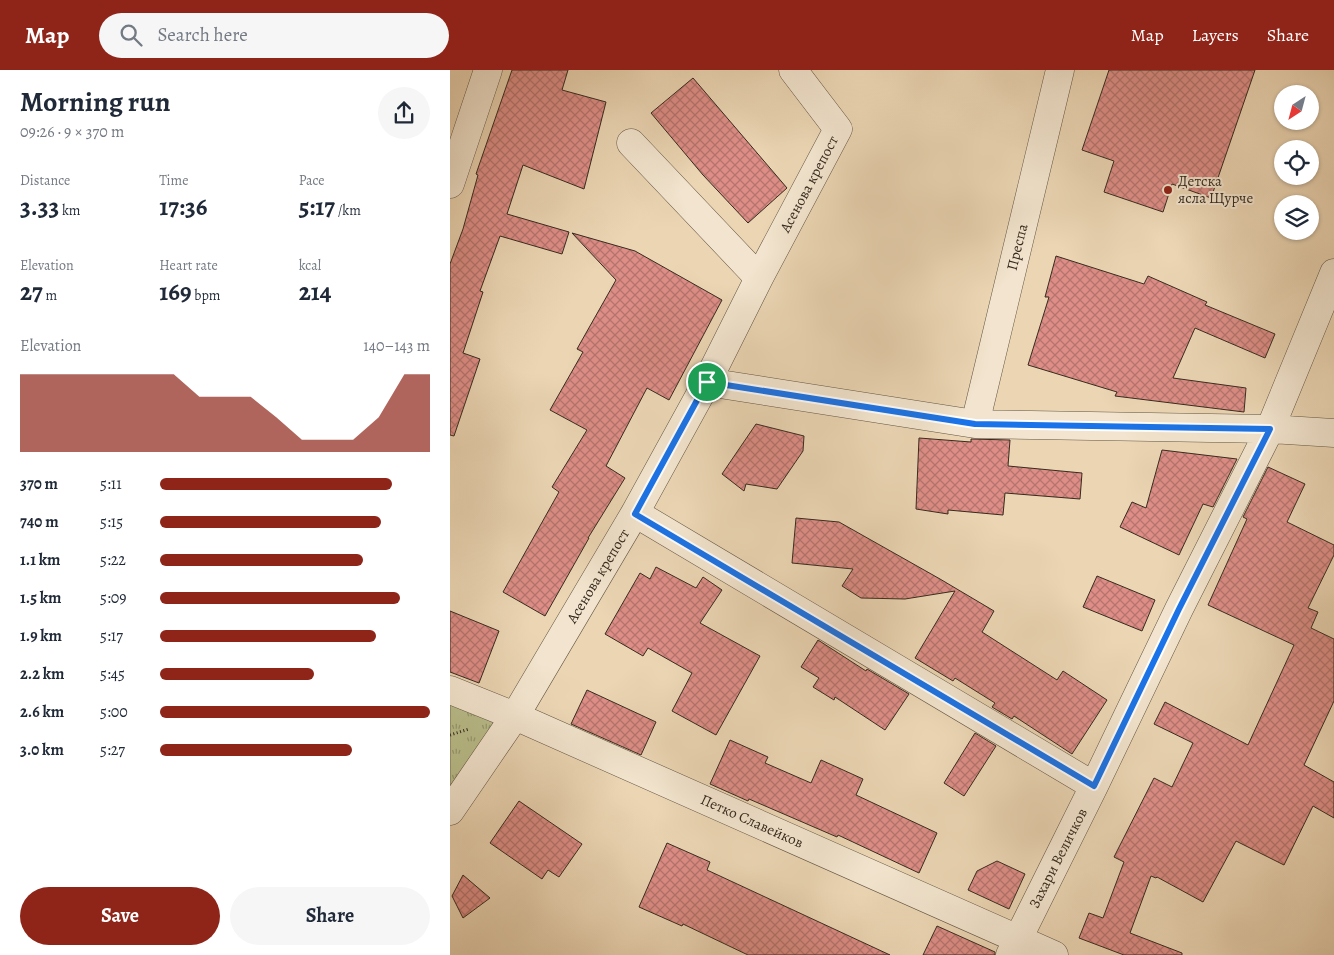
<!DOCTYPE html>
<meta charset="utf-8">
<style>
:root{--surface:#fff;--page:#f6f6f7;--text:#1f2937;--muted:#747a83;--accent:#8f2418}
body{margin:0;font-family:Alegreya,serif;background:var(--page);color:var(--text);height:100vh;display:flex;flex-direction:column;font-size:19px;white-space:nowrap}
*{box-sizing:border-box;margin:0}
p{font-size:16px;color:var(--muted)}
.icon{flex:none;width:28px;height:28px;fill:none;stroke:currentColor;stroke-width:2;stroke-linecap:round;stroke-linejoin:round}
.map{position:relative;flex:1;overflow:hidden}
.drawer{display:flex;flex-direction:column;background:var(--surface);width:450px}
.drawer>*{flex:none}
.needle{width:32px;rotate:216deg}
.controls{position:absolute;left:824px;top:15px;display:grid;gap:10px}
.controls a{display:grid;place-items:center;width:45px;height:45px;border-radius:50%;background:var(--surface);box-shadow:0 1px 4px #0004;font-size:25px}
.pin{position:absolute;display:grid;place-items:center;width:42px;height:42px;color:#fff;margin:-21px;border:2px solid #fff;border-radius:50%;box-shadow:0 1px 5px #0007}
.round{display:grid;place-items:center;flex:none;width:52px;height:52px;border-radius:26px;background:var(--page)}
.headline{display:flex;align-items:center;justify-content:space-between;height:85px;padding:0 20px}
h1{font-size:28px;font-weight:600;line-height:38px}
.figures{display:grid;grid-template-columns:repeat(3,1fr);gap:8px;height:85px;padding:5px 20px}
.figures div{display:grid;align-content:center}
.figures b{font-size:25px;font-weight:600}
.figures small{font-size:14px;font-weight:400}
.figures p{font-size:14px}
.chart{height:140px;padding:10px 20px}
.chart p{display:flex;justify-content:space-between}
.chart svg{width:100%;height:90px;margin-top:5px;fill:var(--accent);opacity:.7}
.cta{display:flex;gap:10px;margin-top:auto;padding:10px 20px}
.cta a{flex:1;height:58px;border-radius:30px;background:var(--accent);color:#fff;font-size:20px;font-weight:600;line-height:58px;text-align:center}
.cta a+a{background:var(--page);color:var(--text)}
ul{padding:0 20px;list-style:none;font-size:16px}
li{display:grid;grid-template-columns:80px 60px 1fr;align-items:center;height:38px}
li i{height:12px;border-radius:6px;background:var(--accent)}
header{display:flex;align-items:center;gap:30px;box-sizing:border-box;height:70px;padding:0 25px;background:var(--accent);color:#fff}
header strong{font-size:24px}
nav{display:flex;gap:28px;margin-inline-start:auto;font-size:18px}
.search{width:350px;height:45px;background:var(--page);display:flex;align-items:center;gap:12px;box-sizing:border-box;padding:0 18px;border-radius:28px;color:var(--muted);font-size:19px}
main{display:flex;flex:1;min-height:0}
.map>svg:first-child{display:block}
.grass{fill:url(#grass-tufts);stroke:#787455}
.building{fill:url(#building-cross-hatch);stroke:#362b1f}
.lines{fill:none;stroke-linecap:round;stroke-linejoin:round}
.minor-casing{stroke:#635644;stroke-width:29}
.path{stroke:#362b1f;stroke-width:3;stroke-dasharray:1 2.5;stroke-linecap:butt}
.minor{stroke:#f2e4ce;stroke-width:28}
.route-casing{stroke:#fff;stroke-width:10}
.route{stroke:#1a73e8;stroke-width:6}
.poi-dot{fill:#8f2418;stroke:#f2e4ce;stroke-width:2}
.labels{text-anchor:middle;stroke-width:4;stroke-linejoin:round;paint-order:stroke}
.poi-label{font-size:15px;fill:#362b1f;stroke:#f2e4ce;text-anchor:start}
.street-label{font-size:15px;fill:#362b1f;stroke:#f2e4ce}
</style>
<header>
<strong>Map</strong>
<div class="search"><svg class="icon" aria-label="search" viewBox="0 0 24 24"><circle cx="10" cy="10" r="6"/><path d="M15 15l6 6"/></svg>Search here</div>
<nav><a>Map</a><a>Layers</a><a>Share</a></nav>
</header>
<main>
<section class="drawer">
<div class="headline"><div><h1>Morning run</h1><p>09:26 · 9 × 370 m</p></div><a class="round"><svg class="icon" aria-label="share" viewBox="0 0 24 24"><path d="M12 15V3M7 8l5-5 5 5M5 13v7h14v-7"/></svg></a></div>
<div class="figures">
<div><p>Distance</p><b>3.33<small> km</small></b></div>
<div><p>Time</p><b>17:36</b></div>
<div><p>Pace</p><b>5:17<small> /km</small></b></div>
</div>
<div class="figures">
<div><p>Elevation</p><b>27<small> m</small></b></div>
<div><p>Heart rate</p><b>169<small> bpm</small></b></div>
<div><p>kcal</p><b>214</b></div>
</div>
<div class="chart"><p><span>Elevation</span>140–143 m</p>
<svg viewBox="0 0 160 44" preserveAspectRatio="none"><path d="M0 44V6L10 6L20 6L30 6L40 6L50 6L60 6L70 17L80 17L90 17L100 27L110 38L120 38L130 38L140 27L150 6L160 6V44z"/></svg>
</div>
<ul>
<li><b>370 m</b>5:11<i style="width:86%"></i></li>
<li><b>740 m</b>5:15<i style="width:82%"></i></li>
<li><b>1.1 km</b>5:22<i style="width:75%"></i></li>
<li><b>1.5 km</b>5:09<i style="width:89%"></i></li>
<li><b>1.9 km</b>5:17<i style="width:80%"></i></li>
<li><b>2.2 km</b>5:45<i style="width:57%"></i></li>
<li><b>2.6 km</b>5:00<i style="width:100%"></i></li>
<li><b>3.0 km</b>5:27<i style="width:71%"></i></li>
</ul>
<div class="cta"><a>Save</a><a>Share</a></div>
</section>
<div class="map">
<svg width="884" height="885" viewBox="0 0 884 885">
<defs>
<pattern id="grass-tufts" width="24" height="20" patternUnits="userSpaceOnUse" patternTransform="scale(1.25)"><rect width="24" height="20" fill="#b9bd8b"/><path d="M3 7l-1-3M5 7V3M7 7l1-3M15 17l-1-3M17 17v-4M19 17l1-3" fill="none" stroke="#979a71"/></pattern>
<pattern id="building-cross-hatch" width="8" height="8" patternUnits="userSpaceOnUse" patternTransform="scale(1.25)"><rect width="8" height="8" fill="#de8e87"/><path d="M0 0l8 8M0 8l8-8" fill="none" stroke="#b5746e"/></pattern>
</defs>
<rect width="100%" height="100%" fill="#ebd5b3"/>
<filter id="stains"><feTurbulence type="fractalNoise" baseFrequency=".004" numOctaves="4"/><feColorMatrix values="0 0 0 0 .2 0 0 0 0 .09 0 0 0 0 .02 0 0 0 .5 -.17"/></filter>
<radialGradient id="worn" r=".72"><stop offset=".6" stop-color="#630" stop-opacity="0"/><stop offset="1" stop-color="#630" stop-opacity=".3"/></radialGradient>
<path class="grass" d="M0,620L65,646L0,741Z"/>
<path class="building" d="M62,0H118L112,20L156,32L134,119L73,95L57,144L119,162L112,184L50,166L30,221L33,222L13,283L30,289L4,366L0,365V194L13,159L28,105L26,104Z
M659,0H805L761,128L722,114L713,142L654,122L664,91L632,80Z
M243,8L337,118L298,153L253,105L201,43Z
M122,163L185,181L272,230L219,330L197,318L156,396L175,408L138,468H139L95,546L53,522L109,422L102,417L137,360L100,340L133,282L127,279L166,210Z
M606,186L694,214L698,206L757,232L755,235L825,264L815,288L745,258L723,308L796,318L794,342L665,326L667,322L578,295L599,227H595Z
M306,354L354,366L353,381L327,419L296,414L294,421L272,404Z
M469,368L521,372V369L560,370L558,396L632,403L630,429L555,423L553,445L498,440V444L466,439Z
M712,380L787,389L763,437L753,434L729,485L670,457L682,432L696,438Z
M818,397L855,414L837,452L884,475V485L858,538L868,542L861,558L884,569V631L854,695L884,712V748L863,736L834,795L786,771L753,832L707,807L706,808L701,806L680,863L732,883V885H674L629,868L639,843L653,848L674,792L664,787L704,708L722,717L743,673L704,654L715,632L798,675L844,575L758,535L797,449L793,447Z
M346,448L389,452L490,509L544,541L532,562L607,610L613,601L657,630L622,684L564,646L562,649L542,637L545,633L505,608L503,611L465,588L505,521L455,529L411,528L392,516L403,499L342,493Z
M206,497L246,518L253,507L272,520L250,553L310,586L266,665L222,641L242,603L198,578L193,586L155,564L190,503L200,509Z
M647,506L705,530L692,561L633,537Z
M0,541L49,561L29,613L0,602Z
M368,570L416,601L417,599L459,624L435,660L385,627L384,630L363,617L369,608L351,597Z
M137,620L206,652L191,685L121,654Z
M525,663L546,676L514,726L494,713Z
M280,670L318,687L315,693L361,713L371,690L413,709L406,725L487,763L469,803L388,765L387,767L299,729L298,731L260,714Z
M69,731L132,774L109,807L98,800L92,809L40,773Z
M217,773L260,792L257,800L440,885H298L233,854L232,856L189,837Z
M547,791L575,804L559,839L518,820L527,801Z
M13,805L40,828L13,848L2,826Z
M487,856L545,882V885H473Z"/>
<g class="lines">
<defs>
<path id="minor" d="M181,73L309,208
M0,114L38,0
M257,312L525,354L820,359L884,363
M525,354L610,0
M185,443L644,716
M0,620L65,646L604,885
M0,741L65,646L185,443L257,312L309,208L388,59L343,0
M560,885L644,716L729,539L820,359L884,203"/>
</defs>
<use href="#minor" class="minor-casing"/>
<path class="path" d="M0,665L19,659"/>
<use href="#minor" class="minor"/>
</g>
<g class="lines">
<defs>
<path id="route" d="M257,312L525,354L820,359L729,539L644,716L185,444Z"/>
</defs>
<use href="#route" class="route-casing"/>
<use href="#route" class="route"/>
</g>
<circle class="poi-dot" cx="718" cy="120" r="5"/>
<g class="labels">
<g class="poi-label">
<text x="728" y="116">Детска<tspan x="728" dy="17">ясла Щурче</tspan></text>
</g>
<g class="street-label">
<text transform="translate(359 114) rotate(-62)" y="5">Асенова крепост</text>
<text transform="translate(567 177) rotate(-76)" y="5">Преспа</text>
<text transform="translate(148 506) rotate(-59)" y="5">Асенова крепост</text>
<text transform="translate(302 751) rotate(24)" y="5">Петко Славейков</text>
<text transform="translate(608 788) rotate(-63)" y="5">Захари Величков</text>
</g>
</g>
<rect width="100%" height="100%" filter="url(#stains)"/>
<rect width="100%" height="100%" fill="url(#worn)"/>
</svg>
<div class="controls">
<a><svg class="needle" viewBox="-14 -14 28 28"><path d="M0-13l5 13h-10z" fill="#e53935"/><path d="M0 13l5-13h-10z" fill="#747a83"/></svg></a>
<a><svg class="icon" aria-label="locate" viewBox="0 0 24 24"><circle cx="12" cy="12" r="6"/><path d="M12 2v4M12 18v4M2 12h4M18 12h4"/></svg></a>
<a><svg class="icon" aria-label="layers" viewBox="0 0 24 24"><path d="M12 4l9 5-9 5-9-5zM3 14l9 5 9-5"/></svg></a>
</div>
<div class="pin" style="left:257px;top:312px;background:#1e9e55"><svg class="icon" aria-label="arrive" viewBox="0 0 24 24"><path d="M6 21V4h12l-3 4 3 4H6"/></svg></div>
</div>
</main>
